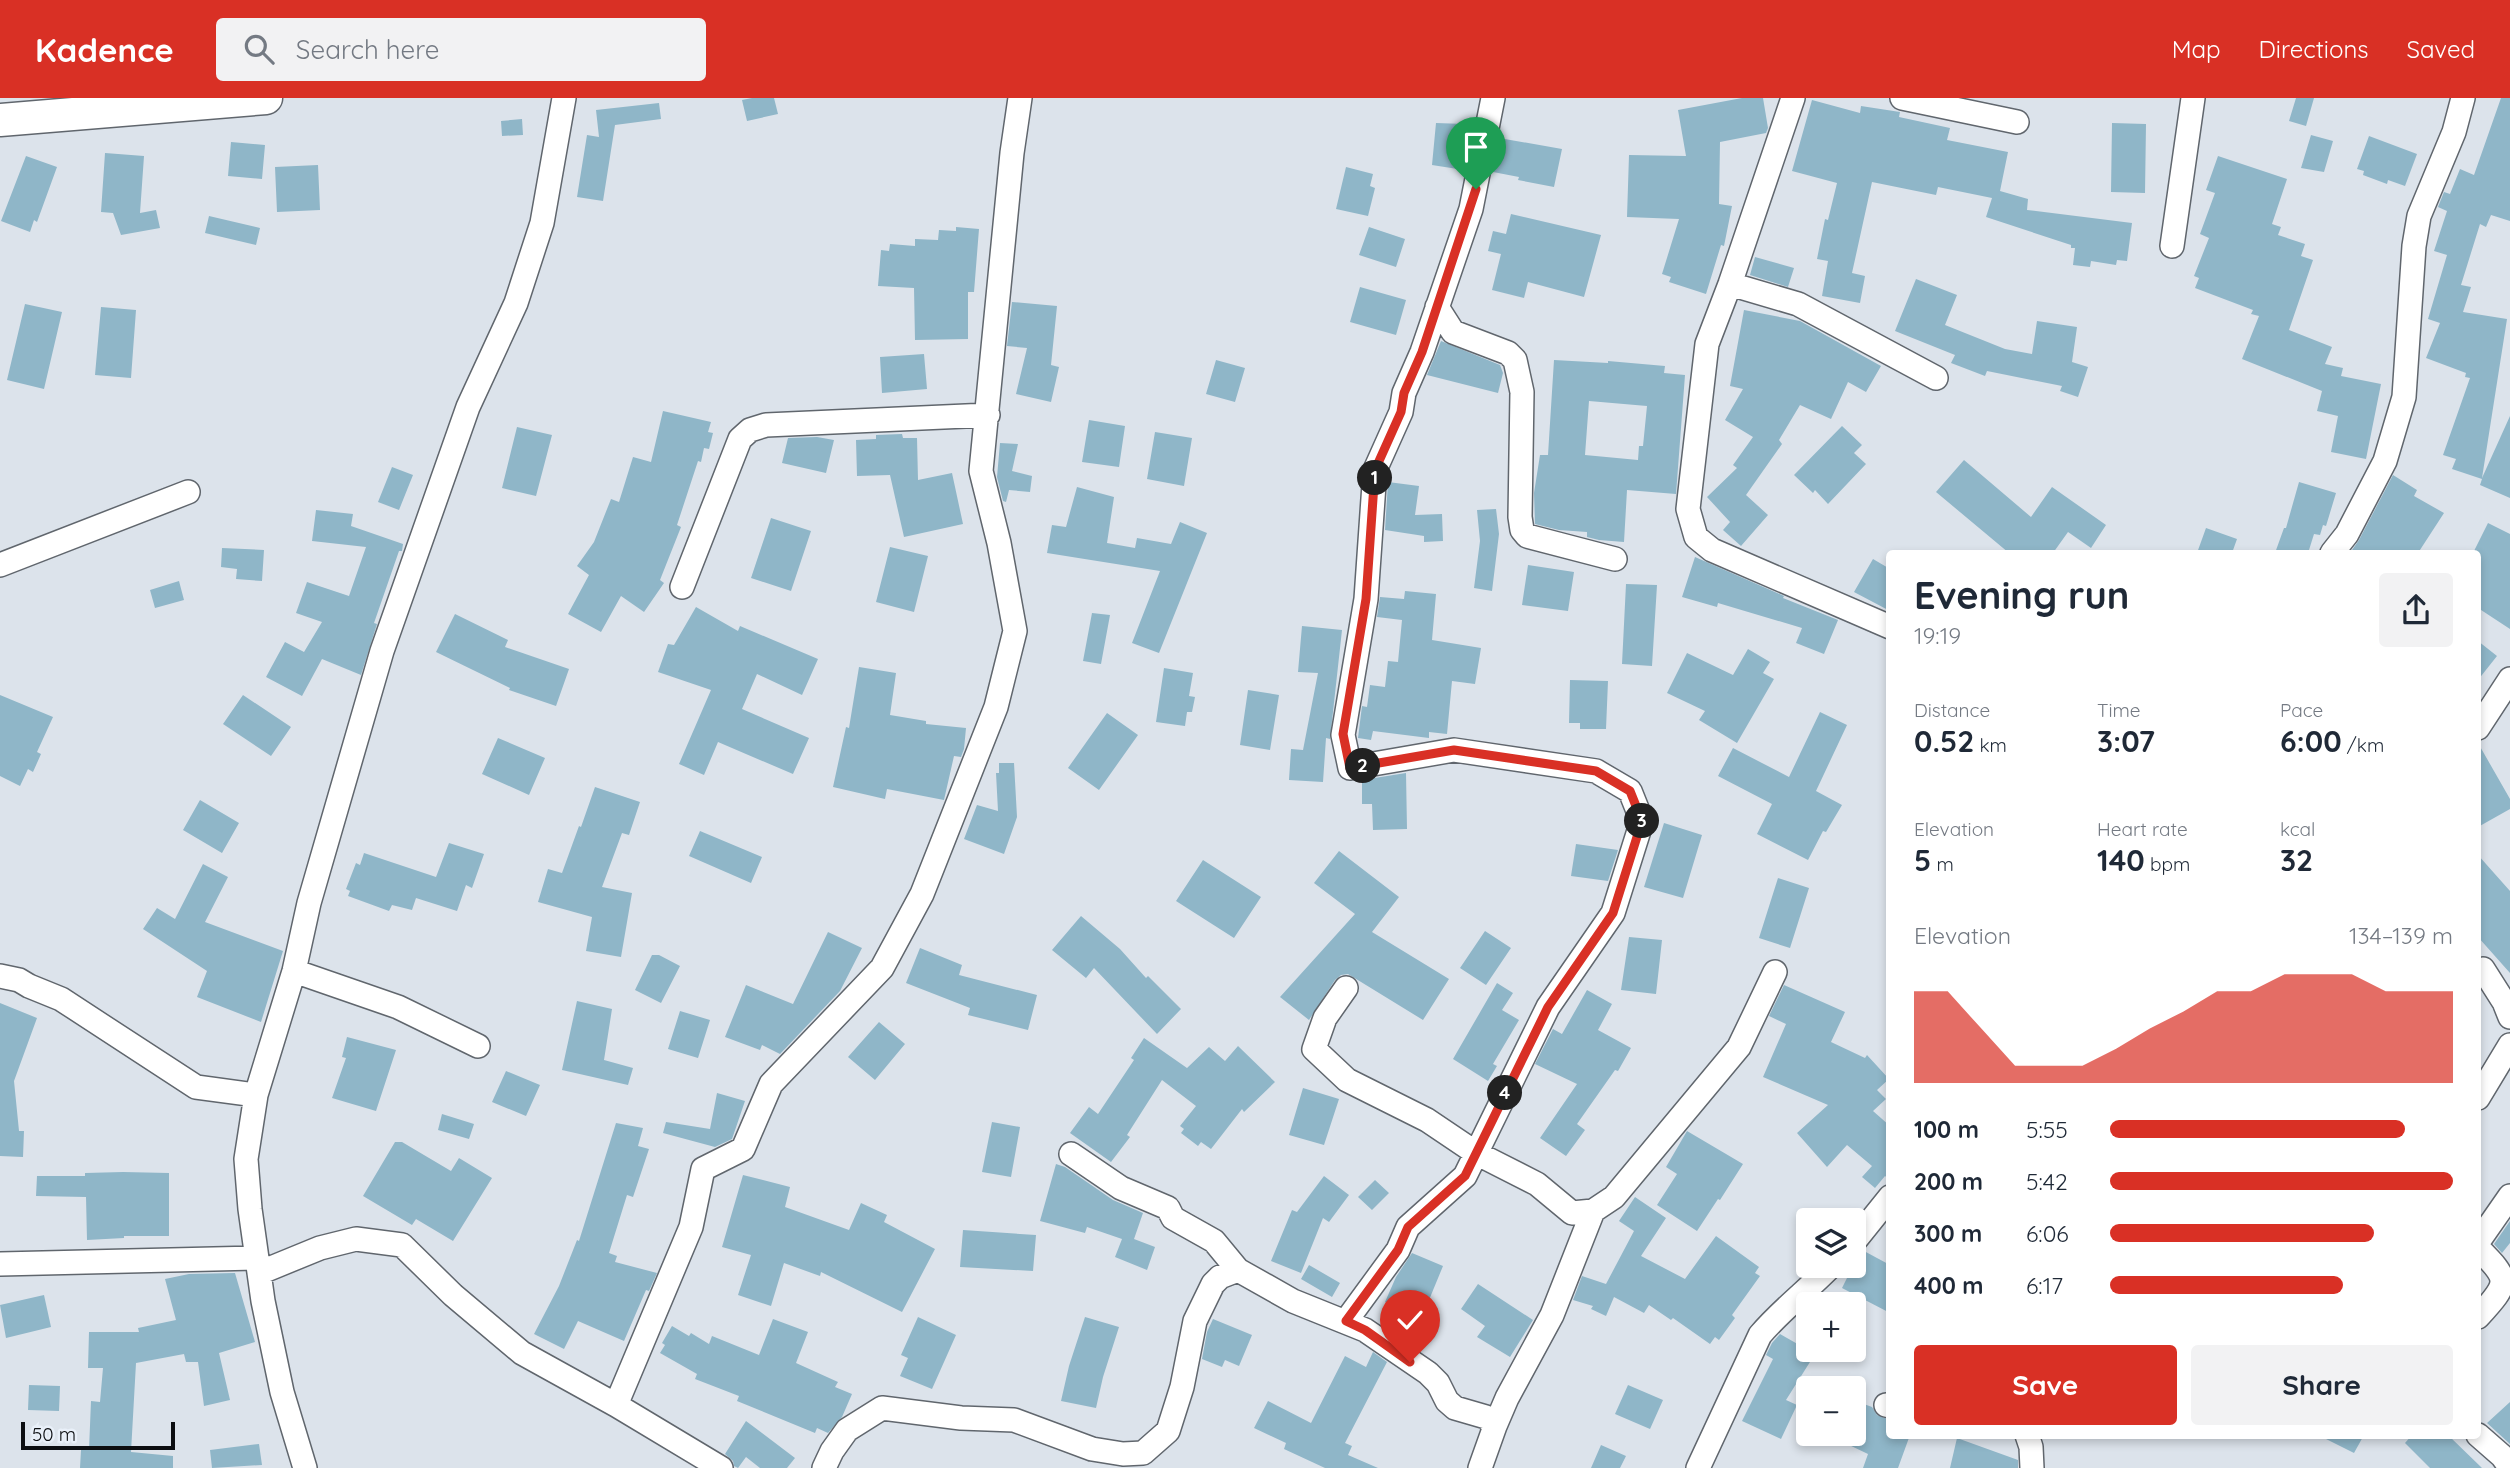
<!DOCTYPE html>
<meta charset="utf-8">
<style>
:root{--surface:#fff;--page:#f2f2f3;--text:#1f2937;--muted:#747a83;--accent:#d93025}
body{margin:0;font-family:Quicksand,sans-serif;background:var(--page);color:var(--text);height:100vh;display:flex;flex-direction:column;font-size:26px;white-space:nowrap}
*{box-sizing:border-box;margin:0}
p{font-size:23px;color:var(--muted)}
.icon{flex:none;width:38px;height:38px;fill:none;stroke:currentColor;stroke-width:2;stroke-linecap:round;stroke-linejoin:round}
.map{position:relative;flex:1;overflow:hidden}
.drawer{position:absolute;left:1886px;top:452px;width:595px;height:889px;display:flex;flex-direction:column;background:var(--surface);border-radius:7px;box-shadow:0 4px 10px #0003}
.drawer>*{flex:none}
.buttons{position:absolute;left:1796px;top:1110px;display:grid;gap:14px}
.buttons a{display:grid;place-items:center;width:70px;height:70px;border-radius:7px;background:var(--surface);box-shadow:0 4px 10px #0003;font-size:35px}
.scale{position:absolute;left:21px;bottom:18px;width:154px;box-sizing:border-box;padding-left:7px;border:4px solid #0c0e11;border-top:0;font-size:19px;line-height:24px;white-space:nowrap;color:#0c0e11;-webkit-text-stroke:5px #e9f0f9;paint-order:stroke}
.pin{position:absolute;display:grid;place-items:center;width:60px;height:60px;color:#fff;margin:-72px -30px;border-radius:50% 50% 50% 0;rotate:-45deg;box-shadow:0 0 7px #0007}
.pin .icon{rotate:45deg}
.km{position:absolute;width:35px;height:35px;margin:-18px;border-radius:50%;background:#222;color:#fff;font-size:19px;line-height:35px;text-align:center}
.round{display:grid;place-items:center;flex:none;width:74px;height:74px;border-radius:7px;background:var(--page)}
.summary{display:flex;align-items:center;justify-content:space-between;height:119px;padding:0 28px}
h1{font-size:38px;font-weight:800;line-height:52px}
.figures{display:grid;grid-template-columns:repeat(3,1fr);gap:10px;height:119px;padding:7px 28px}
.figures div{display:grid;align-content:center}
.figures b{font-size:30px;font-weight:800}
.figures small{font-size:19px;font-weight:400}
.figures p{font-size:19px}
.chart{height:196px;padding:14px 28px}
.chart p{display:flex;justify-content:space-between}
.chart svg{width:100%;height:126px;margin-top:7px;fill:var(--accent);opacity:.7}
.action{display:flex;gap:14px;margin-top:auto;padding:14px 28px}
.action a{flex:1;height:80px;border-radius:7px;background:var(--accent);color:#fff;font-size:28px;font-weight:800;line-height:80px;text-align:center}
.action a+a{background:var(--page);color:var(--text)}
ul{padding:0 28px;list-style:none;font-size:23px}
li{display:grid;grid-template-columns:112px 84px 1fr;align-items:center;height:52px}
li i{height:18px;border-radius:9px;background:var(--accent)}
header{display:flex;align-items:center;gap:42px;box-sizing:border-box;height:98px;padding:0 35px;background:var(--accent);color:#fff}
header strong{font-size:33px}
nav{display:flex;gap:38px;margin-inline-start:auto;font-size:24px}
.search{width:490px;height:63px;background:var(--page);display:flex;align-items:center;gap:18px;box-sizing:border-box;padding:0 24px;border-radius:7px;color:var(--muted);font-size:26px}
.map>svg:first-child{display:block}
.building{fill:#8fb6c8;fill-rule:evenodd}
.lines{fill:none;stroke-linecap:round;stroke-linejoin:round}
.street-casing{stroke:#60666d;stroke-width:26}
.secondary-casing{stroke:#60666d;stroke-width:35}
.street{stroke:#fff;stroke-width:23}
.secondary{stroke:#fff;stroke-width:32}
.route-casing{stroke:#fff;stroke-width:14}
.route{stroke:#d93025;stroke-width:9}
</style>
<header>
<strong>Kadence</strong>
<div class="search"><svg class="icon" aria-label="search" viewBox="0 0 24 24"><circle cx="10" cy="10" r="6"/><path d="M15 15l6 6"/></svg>Search here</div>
<nav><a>Map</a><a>Directions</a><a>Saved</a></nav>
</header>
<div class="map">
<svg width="2510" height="1370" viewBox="0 0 2510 1370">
<rect width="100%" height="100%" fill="#dce3eb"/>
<path class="building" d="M752,0H774L778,16L747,23L742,2Z
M1742,0H1763L1768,30L1766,35L1720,44L1719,106L1732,108L1724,148L1721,147L1706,196L1669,184L1671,179L1662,176L1679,121L1627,119L1629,57L1686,58L1678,12Z
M2296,0H2314L2306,28L2289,23Z
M2501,0H2510V123L2491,117L2486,129L2480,126L2461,187L2471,189L2463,214L2507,221L2482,380L2510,318V400L2480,387L2482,381L2452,371L2456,361L2443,357L2470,280L2465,279L2466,275L2426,260L2440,225L2428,221L2447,157L2434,153L2447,113L2438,109L2444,94L2450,96L2460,71L2474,77Z
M1812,2L1860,15L1861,8L1900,14L1899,19L1950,30L1947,42L2008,54L2000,93L2028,101L2027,112L2132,125L2127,163L2117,162L2116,167L2091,163L2090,169L2073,167L2075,150H2071V147L1986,119L1992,100L1938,89L1936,97L1872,84L1852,175L1865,178L1860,205L1822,198L1828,163L1817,161L1825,121L1828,122L1837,85L1792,73Z
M659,5L661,21L615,27L603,103L577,99L587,37L599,39L596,12Z
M522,21L523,37L502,38L501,23Z
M1465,22L1474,24L1464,72L1432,67L1436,25L1465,26Z
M2112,25L2146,26L2145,95L2111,94Z
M2311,37L2333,43L2324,74L2301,70Z
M2369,38L2417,56L2405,88L2388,82L2387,86L2363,77L2364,73L2357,71Z
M1499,40L1562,51L1554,89L1518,82L1519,79L1493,74Z
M231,44L265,47L262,81L228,78Z
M105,55L144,58L140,115L156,112L160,130L121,137L113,115L101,114Z
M26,58L57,69L37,124L34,122L30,134L1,123Z
M2218,58L2287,81L2272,126L2281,129L2278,137L2305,146L2301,158L2313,162L2289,232L2332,249L2325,266L2343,270L2341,278L2381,286L2366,361L2331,354L2338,318L2317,313L2322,293L2242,261L2259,218L2251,216L2253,212L2195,190L2199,180L2194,178L2209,140L2200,136L2215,95L2206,92Z
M318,67L320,112L277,114L275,69Z
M1346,69L1373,76L1370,88L1375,90L1368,118L1336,111Z
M1511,116L1601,137L1584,199L1528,184L1524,200L1492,192L1501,156L1488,153L1493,133L1506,136Z
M209,118L260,130L256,147L205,135Z
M956,129L979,131L974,194H968V241L915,242L914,190L878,188L881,152L889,153L890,146L915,148V141L938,142L939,132L956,133Z
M1369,129L1405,141L1396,169L1359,157Z
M1755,159L1794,170L1788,189L1750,177Z
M1916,181L1957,197L1945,227L2005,251L2032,256L2037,223L2077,229L2072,264L2088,269L2078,299L2060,293L2062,288L1987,273L1985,278L1951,265L1955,257L1895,233Z
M1360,189L1406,202L1396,237L1350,224Z
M1012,204L1057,208L1051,267L1059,269L1051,304L1016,296L1027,250L1007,248Z
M25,206L62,214L44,291L7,282Z
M101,209L136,212L131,280L95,277Z
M1744,212L1800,223L1881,268L1866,294L1848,284L1831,321L1800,307L1779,342L1782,346L1746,397L1768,417L1741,448L1723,432L1730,424L1707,399L1737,370L1733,367L1753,339L1725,322L1743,291L1730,288Z
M1441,243L1500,267L1503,275L1498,295L1427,277Z
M924,256L927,291L882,295L880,259Z
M1216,262L1245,270L1235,304L1206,296Z
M1554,262L1608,265V263L1665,268L1664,275L1685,277L1676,396L1627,392L1624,444L1599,442L1587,439V434L1559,432L1535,426L1534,395L1540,357H1548ZM1589,303L1647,308L1643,348H1639L1638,362L1585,357Z
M663,313L711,324L708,334L713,335L709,351L704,350L701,364L698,363L677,427L681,429L660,482L664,485L644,514L621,498L601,534L568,516L589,477L577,468L594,444L611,401L619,404L633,359L651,364Z
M1089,322L1125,328L1119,369L1082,364Z
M1842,328L1862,347L1854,355L1866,366L1828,406L1815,392L1813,395L1794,377Z
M517,329L552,337L536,398L502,390Z
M1155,334L1192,340L1184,388L1147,381Z
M902,336L903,340H917L918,382L952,375L963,426L904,439L890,377L857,378L856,342L876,341V337Z
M817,339L834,342L826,375L782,365L788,340Z
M1000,345L1018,346L1012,373L1032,378L1030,394L1009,392L1006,404L1003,403L997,379Z
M1964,362L2031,419L2052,389L2106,427L2091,450L2068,434L2053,455H2009L1936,394Z
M392,369L413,377L399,412L378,404Z
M2393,377L2417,392L2414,398L2444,415L2418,455H2350L2359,442Z
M1388,384L1419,388L1415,417L1442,416L1443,443L1424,444V438L1385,432Z
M2299,384L2336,395L2326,428L2323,427L2320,437L2314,436L2309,452H2306L2305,455H2275L2284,430H2286Z
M1077,389L1114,399L1107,445L1135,450L1137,440L1171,446L1180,424L1207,435L1159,555L1132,545L1160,473L1047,455L1052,427L1066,429Z
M1496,411L1499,436L1492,493L1474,490L1480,443L1477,412Z
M316,412L353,416L351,428L403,446L402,453H399L374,525L377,526L361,577L322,561L302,598L266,579L285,544L304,554L322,524L296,515L307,484L349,498L366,449L312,443Z
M771,420L811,433L791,493L751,480Z
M2488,425L2510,436V531L2478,510V455H2473Z
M2206,430L2237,441L2232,455H2197Z
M890,449L928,458L914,514L876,504Z
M222,450L264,452L262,483L236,481L237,471L221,469Z
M1695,459L1784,498L1783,500L1838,522L1824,556L1796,545L1802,530L1718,505L1717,509L1682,499Z
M1873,461L1890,471V513L1854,494Z
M1528,467L1574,474L1568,513L1522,507Z
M179,483L184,502L155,510L150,492Z
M1626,486L1657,487L1652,568L1622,566Z
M1405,493L1436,496L1432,542L1481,550L1475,586L1452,583L1447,636L1429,634V640L1373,633L1371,642L1358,640L1362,608L1367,609L1370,587L1385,589L1388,563L1398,564L1402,522L1377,519L1380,499L1404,501Z
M696,509L738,533L740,528L818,561L802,597L757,576L742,611L809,640L793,676L718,644L704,677L679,666L711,592L658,574L668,546L674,547Z
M1092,515L1110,517L1101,566L1083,563Z
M455,516L508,542L505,549L569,571L556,608L509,592L510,590L436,554Z
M1302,528L1342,532L1330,641L1326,640L1323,684L1289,682L1291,651L1303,652L1318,575L1298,574Z
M2478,543L2497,558L2478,582Z
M1748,551L1770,564L1763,575L1774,581L1737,645L1699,622L1705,613L1667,595L1687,555L1733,577Z
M859,569L896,575L890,617L926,623V626L966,630L964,651L961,659L954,658L944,702L887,691L885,701L833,689L846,629L849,630Z
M1164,570L1193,575L1189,598L1195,599L1192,614H1187L1185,628L1156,624Z
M1570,582L1608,583L1606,631H1580V625H1569Z
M1248,592L1279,597L1270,652L1240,647Z
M0,597L53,619L37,654L41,656L33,674L28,671L20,688L0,678Z
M243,597L291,629L271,658L223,626Z
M1820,614L1847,627L1816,693L1842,707L1826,734L1823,733L1808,762L1757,736L1772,706L1718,678L1733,650L1789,679Z
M1107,615L1138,637L1099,692L1068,670Z
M498,640L545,660L529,697L482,676Z
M2478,645L2510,701V711L2478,729Z
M999,665H1014L1017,719L1004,756L964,741L977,707L998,713L996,675H999Z
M1406,675L1407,731L1373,732L1372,706H1362V682Z
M595,689L640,704L629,737L622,735L602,789L632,795L621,859L586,853L592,819L538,804L548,771L562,775L579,728L581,729Z
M200,702L239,725L222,755L183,732Z
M1664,725L1702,737L1683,800L1644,789Z
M700,733L762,759L751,785L689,758Z
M449,745L484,756L472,790L466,787L457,813L416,800L412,812L392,807L389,813L348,798L350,793L346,791L356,765L360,767L364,755L436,779Z
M1576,746L1618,752L1608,783L1571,778Z
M1339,753L1399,799L1372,834L1449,881L1423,922L1348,876L1341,877L1335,882L1309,922L1280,899L1355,816L1314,785Z
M2478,757L2510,793V875L2478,839Z
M1203,762L1261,799L1234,840L1176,803Z
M203,766L228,779L205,824L283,853L261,924L197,899L207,873L143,831L157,810L175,821Z
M1778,780L1809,790L1790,850L1759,840Z
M1081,818L1120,851L1146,880L1148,878L1181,911L1157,936L1094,870L1086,880L1052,852Z
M1485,833L1511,850L1486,887L1460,870Z
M828,834L862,850L840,893L780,956L762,947L760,952L725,939L746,887L793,906Z
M1629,839L1662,842L1656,896L1621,892Z
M920,850L962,867L959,877L1037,897L1028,932L968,917L970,910L906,885Z
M652,857H659L680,868L661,905L635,892Z
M1497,885L1513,895L1502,912L1519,922L1493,966L1497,968L1488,983L1453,961Z
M1784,887L1845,914L1831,944L1865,960L1867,957L1889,981L1877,992L1886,1001L1873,1013L1890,1028V1082L1885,1078L1875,1090L1862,1079L1872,1068L1847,1047L1827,1069L1797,1035L1828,1007L1763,979L1786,926L1769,918Z
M1587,892L1612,906L1598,932L1631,950L1618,973L1615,972L1577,1026L1585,1032L1566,1058L1540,1040L1577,986L1535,966L1553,931L1562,936Z
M577,903L612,911L604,962L633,970L628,987L562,972Z
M0,905L37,920L14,983L19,1033H24L23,1059L0,1058Z
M680,913L710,922L698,960L668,951Z
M879,924L905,946L875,982L848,959Z
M347,939L396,952L376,1013L332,1000L346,960L342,959Z
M1144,940L1187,970L1209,949L1225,963L1238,948L1275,984L1244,1014L1242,1011L1211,1051L1201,1044L1198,1048L1181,1035L1184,1031L1180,1028L1196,1008L1162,982L1127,1037L1130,1039L1111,1064L1070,1035L1089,1009L1098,1016L1134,962L1131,960Z
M506,973L540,987L526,1018L492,1004Z
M1303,990L1339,1001L1324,1047L1289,1037Z
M717,995L745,1003L732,1041L715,1049L663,1035L666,1024L710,1031Z
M442,1016L474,1026L469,1041L438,1032Z
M992,1024L1020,1029L1011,1079L982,1074Z
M616,1025L643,1030L638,1048L649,1051L633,1099L627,1097L609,1155L617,1158L615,1164L657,1175L649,1193L646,1192L624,1243L578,1223L564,1251L534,1236L559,1188L577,1142L579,1143Z
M1687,1033L1743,1066L1720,1102L1718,1101L1697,1133L1657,1107L1677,1076L1666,1069Z
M395,1044H402L451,1073L459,1060L492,1080L453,1143L416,1121L412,1127L363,1098Z
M1056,1066L1065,1069L1113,1102L1143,1115L1134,1141L1155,1149L1147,1172L1115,1159L1122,1141L1087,1129L1085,1135L1040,1123Z
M123,1074L169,1075V1138H124V1140L87,1142L86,1099L36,1098L37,1078H85V1075Z
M743,1077L790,1089L785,1109L849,1132L861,1105L887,1117L884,1124L935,1151L902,1214L821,1174L820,1178L784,1165L771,1208L738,1197L751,1157L722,1149Z
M1324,1078L1349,1097L1329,1124L1323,1120L1301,1175L1271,1163L1292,1112L1297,1114Z
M1375,1082L1389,1095L1372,1112L1358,1099Z
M1635,1099L1666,1120L1641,1158L1685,1181L1716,1138L1759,1169L1755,1175L1760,1178L1732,1217L1735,1220L1719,1242L1715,1239L1710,1246L1673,1220L1671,1222L1649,1207L1644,1215L1614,1199L1606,1218L1591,1211L1593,1208L1573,1202L1582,1178L1606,1186L1634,1133L1619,1123Z
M2510,1123V1145L2502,1155L2494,1146Z
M963,1132L1036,1137L1033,1173L960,1169Z
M1864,1153L1890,1167V1215L1842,1190L1858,1158Z
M1412,1155L1443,1168L1422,1219L1385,1204L1396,1179Z
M1309,1167L1340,1185L1332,1199L1301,1181Z
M235,1175L255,1244L219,1255L230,1302L204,1308L198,1264H186L184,1256L136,1265L131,1354L173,1358V1370H80L81,1352H89L91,1303L100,1304L103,1270H88L89,1234H139L138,1230L176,1222L165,1181L189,1176Z
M1478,1186L1533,1222L1510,1259L1477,1239L1485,1228L1461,1211Z
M44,1197L51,1229L6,1240L0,1207Z
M918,1219L956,1237L932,1291L900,1278L908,1260L901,1257Z
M1085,1219L1119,1229L1103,1279L1096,1310L1061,1303L1069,1268Z
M773,1221L808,1234L796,1265L838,1284L835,1289L852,1296L842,1319L828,1335L817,1330L815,1335L737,1303L739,1298L695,1281L697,1276L660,1255L665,1247L662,1245L672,1228L689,1238L691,1235L709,1246L712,1238L759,1257Z
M1213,1221L1252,1237L1239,1268L1225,1262L1222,1269L1202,1261L1207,1234Z
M1780,1236L1815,1256L1786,1302L1797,1307L1781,1341L1742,1323L1773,1261L1766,1257L1772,1245Z
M1373,1254L1387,1264L1345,1345L1352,1348L1348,1357L1378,1370H1325L1284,1351L1286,1345L1254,1330L1268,1303L1311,1325L1345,1258L1366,1269Z
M29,1287L60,1288L59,1313L28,1312Z
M1628,1287L1663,1302L1650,1331L1615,1316Z
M1853,1302L1872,1309L1877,1317L1890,1322V1337H1910L1898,1370H1863L1868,1356L1824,1335H1853Z
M2510,1304V1346L2487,1325Z
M746,1323L795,1360L787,1370H760L746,1359L738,1370L734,1368L733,1363L725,1356Z
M2318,1337H2364L2354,1355Z
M2412,1337H2448L2482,1370H2430L2405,1345Z
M1957,1340L2018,1362V1370H1950Z
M259,1346L262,1367L212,1370L210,1352Z
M1601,1347L1626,1358L1620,1370H1591Z"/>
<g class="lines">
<defs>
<path id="street" d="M1793,0L1730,186L1707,246L1688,411L1696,439L1712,452L1890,529
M1902,0L2017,24
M2172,148L2193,0
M1730,186L1798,206L1936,280
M1437,209L1453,234L1508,255L1515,262L1522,294L1520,419L1522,432L1527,438L1615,461
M2332,455L2347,436L2385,363L2404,299L2414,148L2419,118L2454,34L2463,0
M0,467L188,394
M682,489L740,341L750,332L766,327L988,317
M2478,630L2510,581
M2483,871L2504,904L2510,919
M294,873L398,909L478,948
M0,878L19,882L29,888L61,901L196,989L256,997
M1346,890L1325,920L1314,951L1347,982L1427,1022L1476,1055L1537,1086L1572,1115L1593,1113L1614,1099L1739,949L1775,874
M2478,1000L2510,947
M1071,1056L1121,1090L1168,1110L1173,1120L1214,1143L1238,1172
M2478,1144L2510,1098
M1853,1145L1890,1099
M2478,1150C2510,1182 2510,1184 2478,1219
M0,1166L257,1160
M259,1175L320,1150L356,1141L402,1147L453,1197L522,1255L616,1307L721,1370
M1346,1223L1398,1152L1408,1129L1465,1078L1548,909L1613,815L1642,723L1630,693L1596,673L1454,652L1350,670L1343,637L1366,501L1375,372L1401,314L1404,295L1422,254L1471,111L1493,0
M616,1307L691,1129L703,1071L743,1051L771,986L882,870L922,796L996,609L1015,533L999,445L981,373L1012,55L1020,0
M1886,1307L1890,1308
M1495,1328L1507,1300L1552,1217L1593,1113
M2027,1337L2031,1349L2032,1370
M2478,1337L2502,1358L2510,1369
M305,1370L282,1294L263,1203L250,1111L246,1061L256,997L294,873L309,805L382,553L468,309L516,205L542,125L564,0
M824,1370L832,1353L847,1332L882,1310L961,1320L1014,1322L1092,1351L1123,1356L1143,1355L1168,1333L1182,1289L1195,1223L1213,1186L1220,1179L1238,1172L1293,1203L1365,1232L1428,1275L1438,1285L1447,1303L1455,1310L1486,1319L1495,1328L1480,1370
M1698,1370L1760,1237C1781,1212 1809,1191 1832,1167"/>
<path id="secondary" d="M0,22L266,0"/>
</defs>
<use href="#street" class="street-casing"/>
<use href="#secondary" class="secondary-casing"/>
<use href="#street" class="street"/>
<use href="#secondary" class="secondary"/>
</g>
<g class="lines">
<defs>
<path id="route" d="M1410,1264L1365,1232L1346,1223L1398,1152L1408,1129L1465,1078L1548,909L1613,815L1642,723L1630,693L1596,673L1454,652L1350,670L1343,636L1366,501L1375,372L1401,314L1404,295L1422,254L1476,91"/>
</defs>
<use href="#route" class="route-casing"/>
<use href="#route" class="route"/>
</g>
</svg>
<div class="buttons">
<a><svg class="icon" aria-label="layers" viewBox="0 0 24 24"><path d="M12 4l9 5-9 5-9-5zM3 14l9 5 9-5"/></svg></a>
<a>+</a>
<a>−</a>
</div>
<div class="scale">50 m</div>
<div class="pin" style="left:1476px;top:91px;background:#1e9e55"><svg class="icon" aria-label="arrive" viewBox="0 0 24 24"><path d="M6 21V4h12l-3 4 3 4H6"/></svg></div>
<div class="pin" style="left:1410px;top:1264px;background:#d93025"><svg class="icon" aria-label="check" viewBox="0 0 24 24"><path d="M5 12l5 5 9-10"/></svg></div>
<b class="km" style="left:1375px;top:380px">1</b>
<b class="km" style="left:1363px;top:668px">2</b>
<b class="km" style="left:1642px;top:723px">3</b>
<b class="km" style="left:1505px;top:995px">4</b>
<section class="drawer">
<div class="summary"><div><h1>Evening run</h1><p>19:19</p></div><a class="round"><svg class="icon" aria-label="share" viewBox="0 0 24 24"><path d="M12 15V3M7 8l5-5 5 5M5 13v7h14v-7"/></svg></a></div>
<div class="figures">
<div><p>Distance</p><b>0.52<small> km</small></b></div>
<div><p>Time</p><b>3:07</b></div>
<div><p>Pace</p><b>6:00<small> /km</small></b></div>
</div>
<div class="figures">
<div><p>Elevation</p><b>5<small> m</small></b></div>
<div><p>Heart rate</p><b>140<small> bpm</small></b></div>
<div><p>kcal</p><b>32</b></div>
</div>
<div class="chart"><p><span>Elevation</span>134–139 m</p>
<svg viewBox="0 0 160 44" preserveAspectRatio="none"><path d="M0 44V12L10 12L20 25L30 38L40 38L50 38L60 32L70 25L80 19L90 12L100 12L110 6L120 6L130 6L140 12L150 12L160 12V44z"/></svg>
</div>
<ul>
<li><b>100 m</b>5:55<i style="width:86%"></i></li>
<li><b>200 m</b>5:42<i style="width:100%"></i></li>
<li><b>300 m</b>6:06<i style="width:77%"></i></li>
<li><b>400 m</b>6:17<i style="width:68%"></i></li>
</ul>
<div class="action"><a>Save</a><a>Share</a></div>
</section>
</div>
